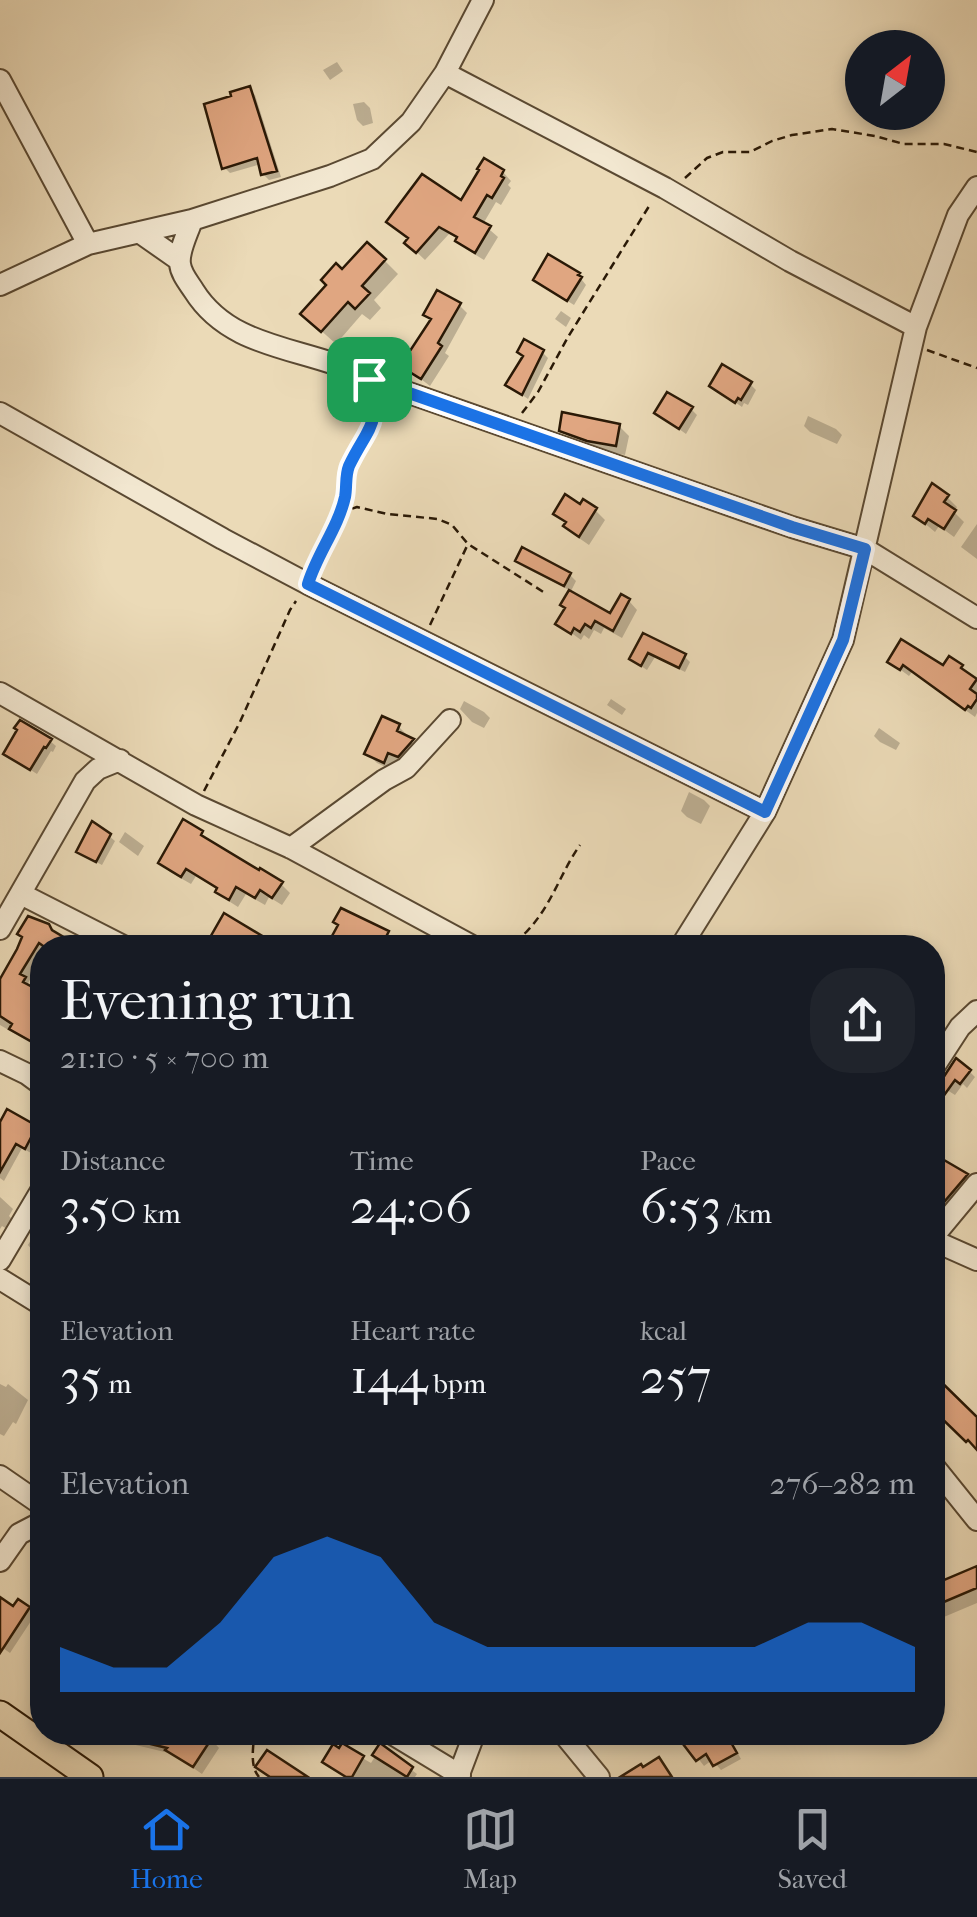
<!DOCTYPE html>
<meta charset="utf-8">
<style>
:root{--surface:#171b24;--page:#20242c;--text:#f1f3f6;--muted:#9ea1a6;--line:#363941;--accent:#1a73e8}
body{margin:0;font-family:"IM FELL French Canon",serif;background:var(--page);color:var(--text);height:100vh;display:flex;flex-direction:column;font-size:38px;white-space:nowrap}
*{box-sizing:border-box;margin:0}
p{font-size:32px;color:var(--muted)}
.icon{flex:none;width:55px;height:55px;fill:none;stroke:currentColor;stroke-width:2;stroke-linecap:round;stroke-linejoin:round}
.map{position:relative;flex:1;overflow:hidden}
.sheet{position:absolute;left:30px;top:935px;width:915px;height:810px;display:flex;flex-direction:column;background:var(--surface);border-radius:40px;box-shadow:0 5px 15px #0003}
.sheet>*{flex:none}
.needle{width:65px;rotate:31deg}
.buttons{position:absolute;left:845px;top:30px;display:grid;gap:20px}
.buttons a{display:grid;place-items:center;width:100px;height:100px;border-radius:50%;background:var(--surface);box-shadow:0 5px 15px #0003;font-size:50px}
.pin{position:absolute;display:grid;place-items:center;width:85px;height:85px;color:#fff;margin:-42px;border-radius:20px;box-shadow:0 5px 15px #0006}
.round{display:grid;place-items:center;flex:none;width:105px;height:105px;border-radius:40px;background:var(--page)}
.head{display:flex;align-items:center;justify-content:space-between;height:170px;padding:0 30px}
h1{font-size:55px;font-weight:600;line-height:75px}
.stats{display:grid;grid-template-columns:repeat(3,1fr);gap:15px;height:170px;padding:10px 30px}
.stats div{display:grid;align-content:center}
.stats b{font-size:50px;font-weight:600}
.stats small{font-size:28px;font-weight:400}
.stats p{font-size:28px}
.chart{height:280px;padding:20px 30px}
.chart p{display:flex;justify-content:space-between}
.chart svg{width:100%;height:180px;margin-top:10px;fill:var(--accent);opacity:.7}
.tabs{display:flex;justify-content:space-around;align-items:center;height:140px;border-top:2px solid var(--line);background:var(--surface);font-size:28px;color:var(--muted)}
.tabs a{display:grid;justify-items:center;gap:5px}
.tabs .current{color:var(--accent)}
.map>svg:first-child{display:block}
.shadow{fill:#0003}
.building{fill:#e0a681;stroke:#2a1906;stroke-width:2.5}
.lines{fill:none;stroke-linecap:round;stroke-linejoin:round}
.minor-casing{stroke:#5a4932;stroke-width:24}
.major-casing{stroke:#2a1906;stroke-width:29}
.path{stroke:#2a1906;stroke-width:2.5;stroke-dasharray:8 5;stroke-linecap:butt}
.minor{stroke:#f2e7d0;stroke-width:20}
.major{stroke:#ebdab7;stroke-width:25}
.route-casing{stroke:#fff;stroke-width:20}
.route{stroke:#1a73e8;stroke-width:12}
</style>
<div class="map">
<svg width="977" height="1777" viewBox="0 0 977 1777">
<rect width="100%" height="100%" fill="#ebdab7"/>
<filter id="stains"><feTurbulence type="fractalNoise" baseFrequency=".002" numOctaves="4"/><feColorMatrix values="0 0 0 0 .2 0 0 0 0 .09 0 0 0 0 .02 0 0 0 .5 -.17"/></filter>
<radialGradient id="worn" r=".72"><stop offset=".6" stop-color="#630" stop-opacity="0"/><stop offset="1" stop-color="#630" stop-opacity=".3"/></radialGradient>
<path class="shadow" d="M337,62L343,71L330,80L323,70Z
M249,89L255,95L281,177L269,180L263,174L261,164L230,173L224,167Z
M364,102L370,108L373,123L363,126L357,120L353,104Z
M503,172L511,181L508,185L511,188L501,205L496,202L483,224L498,237L484,260L466,249L458,239L449,234L425,260L407,243L410,240L389,222L462,204Z
M384,260L398,274L374,300L381,308L370,320L362,314L336,344L317,327L343,273Z
M578,275L586,285L574,305L542,285Z
M459,305L467,313L445,353L449,356L430,386L404,366L433,321L427,315Z
M561,311L571,318L566,327L555,319Z
M354,342L378,349L384,355L382,364L357,357L351,351Z
M542,352L548,358L528,399L508,385L525,357Z
M750,384L756,390L748,405L744,403L742,407L712,386Z
M691,409L697,415L686,434L657,413Z
M808,416L836,429L842,435L837,444L810,432L804,426Z
M619,426L629,436L625,455L599,450L572,440L562,430Z
M947,497L957,507L954,512L964,522L954,537L939,526L935,532L916,516Z
M581,507L595,510L605,520L589,545L576,536L556,513Z
M977,524V559L961,547Z
M518,561L570,575L576,581L571,591L524,567Z
M629,601L637,610L622,638L604,628L601,634L594,630L589,639L584,635L581,640L559,624L610,617Z
M644,636L684,656L690,662L685,672L655,657L647,670L638,664L632,658Z
M950,659L977,682V713L975,717L912,672L909,676L890,662L944,668Z
M611,699L626,709L622,715L607,705Z
M464,701L484,712L490,718L484,728L472,722L460,709Z
M399,727L408,736L407,739L422,750L394,771L377,763L367,753Z
M879,728L900,743L896,750L880,742L874,736Z
M50,741L56,746L53,752L51,751L37,774L6,754Z
M689,792L704,800L710,806L701,824L687,817L681,811Z
M125,832L144,846L138,856L119,842Z
M201,833L210,842L281,884L290,893L282,905L269,897L265,905L246,894L238,907L227,900L219,890L196,876L191,884L170,872L161,863Z
M109,836L115,841L102,865L85,856Z
M58,936L77,948H42V960L28,983L33,990L42,995L41,1049L0,1025V984L25,938Z
M263,939L272,948H207Z
M969,1071L975,1077L967,1088L963,1084L955,1095L947,1090L932,1086Z
M0,1127L36,1128L42,1134L31,1153L22,1148L4,1181L0,1178Z
M932,1155L966,1176L974,1184L941,1223L932,1217Z
M0,1197L13,1209L9,1216L12,1219L7,1229L2,1226L0,1229Z
M39,1226L42,1228V1262L28,1245Z
M0,1384L6,1387L8,1384L28,1400L16,1424L13,1422L4,1436L0,1434Z
M977,1572V1603L932,1622V1587Z
M0,1600L14,1610L29,1609L35,1615L10,1653L0,1646Z
M98,1732H170L211,1739L219,1748L202,1774L173,1754L119,1741L118,1743L115,1741L112,1745Z
M703,1732H726L741,1759L721,1770L712,1760L704,1766L687,1744Z
M343,1747L371,1763L381,1747L417,1774L415,1777H347L340,1751Z"/>
<path class="building" d="M250,86L277,171L261,175L257,158L222,169L204,104L231,96L230,92Z
M484,158L504,170L501,176L504,178L492,198L487,195L474,217L491,226L475,253L455,241L457,237L439,227L416,253L404,243L408,238L386,222L422,174L461,200L479,170L477,169Z
M367,242L386,259L362,286L370,293L355,309L348,302L321,332L300,314L326,285L321,280L336,263L342,269Z
M548,254L580,273L578,275L582,277L567,301L533,280Z
M437,290L461,303L438,343L442,346L421,379L400,366L431,319L423,315Z
M524,339L544,350L522,395L505,385L523,356L517,352Z
M722,364L752,382L741,400L738,398L735,403L709,386Z
M667,392L693,407L679,429L654,413Z
M562,412L620,424L616,446L587,441L559,431Z
M932,483L949,495L944,502L956,510L944,529L928,519L925,524L913,516Z
M565,494L580,504L583,499L597,508L579,537L563,526L566,522L553,514Z
M522,547L571,573L564,586L515,561Z
M569,590L610,613L621,594L630,599L613,631L595,621L591,628L585,624L580,632L574,628L571,634L555,624L565,608L560,605Z
M643,633L686,654L679,668L648,653L641,666L629,659Z
M901,639L943,665L949,656L963,665L961,668L977,679L970,689L977,694V699L971,708L968,706L965,710L903,665L900,670L887,662Z
M382,716L400,724L397,731L414,739L398,757L388,753L384,763L364,754Z
M20,720L52,739L46,748L44,747L30,770L3,754L17,730L14,728Z
M183,819L203,831L201,835L259,870L260,868L283,882L272,898L260,890L255,898L236,887L229,900L215,892L217,888L186,869L181,877L158,863Z
M92,821L111,834L96,862L76,852Z
M341,908L389,931L386,937L408,948H353L332,936L338,925L333,922Z
M224,913L264,937L258,948H204Z
M28,916L49,924L52,930L82,948H46L39,943L20,974L26,977L23,982L42,992V1028L34,1043L9,1029L12,1024L0,1016V979L17,949L22,937L17,934Z
M956,1058L971,1070L960,1084L955,1080L932,1112V1084L943,1078Z
M7,1109L37,1126L25,1149L16,1144L0,1172V1122Z
M932,1153L968,1174L932,1216Z
M932,1373L977,1417V1450L968,1440L966,1442L932,1409Z
M977,1566V1588L932,1607V1585Z
M0,1597L13,1606L18,1599L30,1607L0,1653Z
M122,1732H204L212,1738L193,1767L165,1750L167,1748L122,1737Z
M699,1732H725L737,1753L713,1766L706,1754L696,1761L683,1744Z
M342,1743L364,1756L352,1777H346L322,1762L333,1744L339,1748Z
M380,1743L413,1767L407,1777L372,1755Z
M267,1750L308,1777H270L255,1767Z
M659,1757L672,1777H620L641,1764L643,1767Z"/>
<g class="lines">
<defs>
<path id="minor" d="M445,73L665,188L790,261L916,327
M0,80L88,244
M192,220C188,233 178,251 180,264C181,274 189,283 194,291C233,353 311,346 369,379L792,527L865,549L977,618
M139,232L179,260
M0,285L88,244L192,220L330,176L372,159L411,122L445,73L483,0
M0,413L223,539L308,584L765,812
M0,693L196,805L291,848L476,948
M291,848L384,780L406,768L450,720
M21,894L127,948
M0,929L85,781L98,769L120,760
M680,948L765,812L843,640L916,327L958,215L977,187
M0,1061L27,1074L42,1085
M932,1070L960,1027L977,1011
M932,1238L977,1184
M932,1240L977,1260
M0,1260L42,1189
M0,1279L42,1305
M932,1464L977,1520
M0,1476L42,1505
M0,1561L19,1534L42,1522
M389,1732L460,1775
M562,1732L599,1777
M458,1777L475,1732"/>
<path id="major" d="M0,1714L90,1777"/>
</defs>
<use href="#minor" class="minor-casing"/>
<use href="#major" class="major-casing"/>
<path class="path" d="M685,178L707,158L723,152H750L772,141L792,135L832,129L875,136L904,144H944L977,152
M927,350L977,368
M522,413L538,392L568,337L651,203
M340,513L357,507L387,514L438,519L452,525L468,544L545,593
M313,567L336,523L345,497L347,470L374,419L376,411L375,399
M430,625L467,546
M204,791L240,722L290,610L296,601
M503,948C512,940 522,938 529,929C552,904 561,872 580,845
M254,1732C254,1747 249,1765 259,1777"/>
<use href="#minor" class="minor"/>
<use href="#major" class="major"/>
</g>
<g class="lines">
<defs>
<path id="route" d="M369,379L792,527L865,549L843,640L765,812L308,584C317,554 338,528 345,497C347,487 345,476 349,466C367,428 383,424 369,379Z"/>
</defs>
<use href="#route" class="route-casing"/>
<use href="#route" class="route"/>
</g>
<rect width="100%" height="100%" filter="url(#stains)"/>
<rect width="100%" height="100%" fill="url(#worn)"/>
</svg>
<div class="buttons">
<a><svg class="needle" viewBox="-14 -14 28 28"><path d="M0-13l5 13h-10z" fill="#e53935"/><path d="M0 13l5-13h-10z" fill="#9ea1a6"/></svg></a>
</div>
<div class="pin" style="left:369px;top:379px;background:#1e9e55"><svg class="icon" aria-label="arrive" viewBox="0 0 24 24"><path d="M6 21V4h12l-3 4 3 4H6"/></svg></div>
<section class="sheet">
<div class="head"><div><h1>Evening run</h1><p>21:10 · 5 × 700 m</p></div><a class="round"><svg class="icon" aria-label="share" viewBox="0 0 24 24"><path d="M12 15V3M7 8l5-5 5 5M5 13v7h14v-7"/></svg></a></div>
<div class="stats">
<div><p>Distance</p><b>3.50<small> km</small></b></div>
<div><p>Time</p><b>24:06</b></div>
<div><p>Pace</p><b>6:53<small> /km</small></b></div>
</div>
<div class="stats">
<div><p>Elevation</p><b>35<small> m</small></b></div>
<div><p>Heart rate</p><b>144<small> bpm</small></b></div>
<div><p>kcal</p><b>257</b></div>
</div>
<div class="chart"><p><span>Elevation</span>276–282 m</p>
<svg viewBox="0 0 160 44" preserveAspectRatio="none"><path d="M0 44V33L10 38L20 38L30 27L40 11L50 6L60 11L70 27L80 33L90 33L100 33L110 33L120 33L130 33L140 27L150 27L160 33V44z"/></svg>
</div>
</section>
</div>
<nav class="tabs">
<a class="current"><svg class="icon" aria-label="home" viewBox="0 0 24 24"><path d="M3 11l9-7 9 7M6 9v11h12V9"/></svg>Home</a>
<a><svg class="icon" aria-label="map" viewBox="0 0 24 24"><path d="M3 6l6-2 6 2 6-2v14l-6 2-6-2-6 2zM9 4v14M15 6v14"/></svg>Map</a>
<a><svg class="icon" aria-label="saved" viewBox="0 0 24 24"><path d="M7 4h10v16l-5-4-5 4z"/></svg>Saved</a>
</nav>
